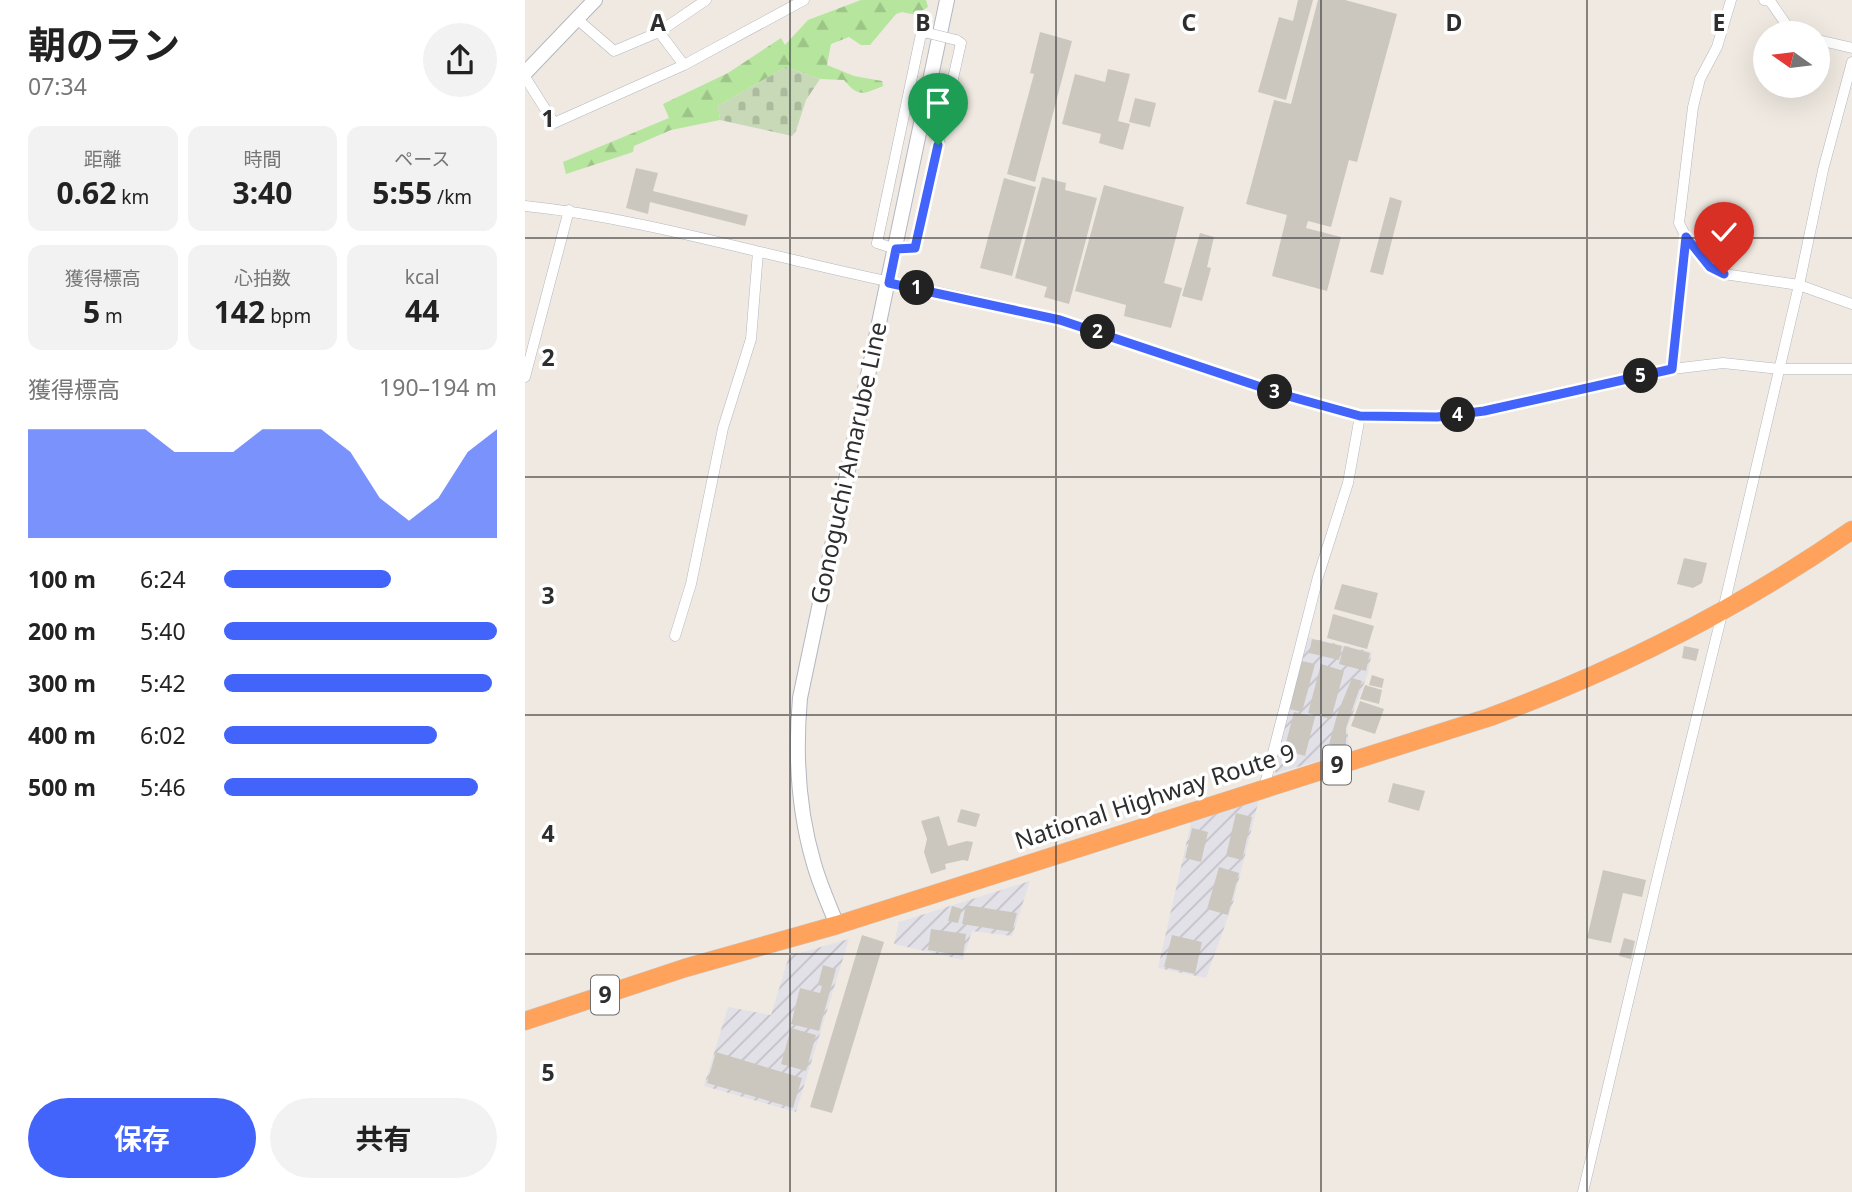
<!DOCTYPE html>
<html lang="ja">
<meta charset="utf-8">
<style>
:root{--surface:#fff;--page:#f2f2f2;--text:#222;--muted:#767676;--accent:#4264fb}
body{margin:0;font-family:"Noto Sans","Noto Sans JP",sans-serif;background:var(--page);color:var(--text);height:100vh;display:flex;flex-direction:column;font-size:26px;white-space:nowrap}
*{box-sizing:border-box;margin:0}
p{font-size:23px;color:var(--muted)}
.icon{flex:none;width:38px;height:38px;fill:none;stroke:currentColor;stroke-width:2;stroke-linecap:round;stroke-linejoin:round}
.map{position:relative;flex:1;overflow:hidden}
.drawer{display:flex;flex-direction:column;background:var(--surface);width:525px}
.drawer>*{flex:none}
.needle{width:46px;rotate:284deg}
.buttons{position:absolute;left:1228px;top:21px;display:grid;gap:14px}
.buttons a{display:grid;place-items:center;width:77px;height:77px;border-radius:50%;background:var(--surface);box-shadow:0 7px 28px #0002;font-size:35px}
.pin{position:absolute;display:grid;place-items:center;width:60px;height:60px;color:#fff;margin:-72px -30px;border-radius:50% 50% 50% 0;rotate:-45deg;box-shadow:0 0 7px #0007}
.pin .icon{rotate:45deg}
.km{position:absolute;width:35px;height:35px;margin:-18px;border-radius:50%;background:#222;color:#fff;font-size:19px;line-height:35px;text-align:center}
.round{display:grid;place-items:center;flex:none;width:74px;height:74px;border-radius:37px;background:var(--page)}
.summary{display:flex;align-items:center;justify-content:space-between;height:119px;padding:0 28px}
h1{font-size:38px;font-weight:700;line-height:52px}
.metrics{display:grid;grid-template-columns:repeat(3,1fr);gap:10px;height:119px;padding:7px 28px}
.metrics div{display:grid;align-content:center;border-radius:14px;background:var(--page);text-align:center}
.metrics b{font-size:30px;font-weight:700}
.metrics small{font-size:19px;font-weight:400}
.metrics p{font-size:19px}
.chart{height:196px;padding:14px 28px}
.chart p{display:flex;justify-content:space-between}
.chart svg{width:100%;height:126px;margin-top:7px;fill:var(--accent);opacity:.7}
.primary-button{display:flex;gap:14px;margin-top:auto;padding:14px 28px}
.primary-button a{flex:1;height:80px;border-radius:42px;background:var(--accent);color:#fff;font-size:28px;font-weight:700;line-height:80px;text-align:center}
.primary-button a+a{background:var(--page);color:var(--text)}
ul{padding:0 28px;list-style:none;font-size:23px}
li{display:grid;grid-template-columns:112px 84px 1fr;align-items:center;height:52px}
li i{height:18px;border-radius:9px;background:var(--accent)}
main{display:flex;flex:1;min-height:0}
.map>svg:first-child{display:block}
.industrial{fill:url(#industrial-furrows)}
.forest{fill:url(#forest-firs)}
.cemetery{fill:url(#cemetery-stones)}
.building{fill:#cbc7bf}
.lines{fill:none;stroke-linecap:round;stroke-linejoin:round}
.street-casing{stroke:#b4b7c1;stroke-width:11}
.secondary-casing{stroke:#b4b7c1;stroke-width:16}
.highway-casing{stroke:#c9c9c9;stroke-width:19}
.street{stroke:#fff;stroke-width:10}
.secondary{stroke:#fff;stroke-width:14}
.highway{stroke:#ffa35c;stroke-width:18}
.street-bridge-casing{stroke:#b4b7c1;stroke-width:11;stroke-linecap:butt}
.street-bridge{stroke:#fff;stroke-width:10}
.route-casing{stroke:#fff;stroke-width:14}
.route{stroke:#4264fb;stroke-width:9}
.grid{fill:none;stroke:#2e2e2e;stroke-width:2;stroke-opacity:0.55}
.labels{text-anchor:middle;stroke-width:7;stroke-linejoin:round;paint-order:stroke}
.shield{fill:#fff;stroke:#6d6d6d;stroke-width:2}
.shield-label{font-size:23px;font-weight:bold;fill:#2e2e2e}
.street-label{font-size:24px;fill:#2e2e2e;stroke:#fff}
.grid-label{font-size:23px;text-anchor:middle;font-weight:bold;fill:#2e2e2e;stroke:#fff;stroke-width:7;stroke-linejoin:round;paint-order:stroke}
</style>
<main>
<section class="drawer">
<div class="summary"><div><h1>朝のラン</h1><p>07:34</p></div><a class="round"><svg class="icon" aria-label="share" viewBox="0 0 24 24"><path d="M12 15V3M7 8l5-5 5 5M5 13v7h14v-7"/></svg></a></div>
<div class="metrics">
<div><p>距離</p><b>0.62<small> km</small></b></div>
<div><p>時間</p><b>3:40</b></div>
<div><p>ペース</p><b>5:55<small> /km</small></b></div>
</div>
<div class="metrics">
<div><p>獲得標高</p><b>5<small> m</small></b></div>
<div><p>心拍数</p><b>142<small> bpm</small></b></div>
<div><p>kcal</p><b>44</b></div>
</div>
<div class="chart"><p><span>獲得標高</span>190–194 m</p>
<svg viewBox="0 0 160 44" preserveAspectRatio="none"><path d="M0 44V6L10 6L20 6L30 6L40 6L50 14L60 14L70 14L80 6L90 6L100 6L110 14L120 30L130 38L140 30L150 14L160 6V44z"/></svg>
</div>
<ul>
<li><b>100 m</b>6:24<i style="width:61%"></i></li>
<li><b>200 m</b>5:40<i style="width:100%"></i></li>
<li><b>300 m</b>5:42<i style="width:98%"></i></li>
<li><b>400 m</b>6:02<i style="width:78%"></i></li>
<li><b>500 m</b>5:46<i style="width:93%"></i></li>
</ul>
<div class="primary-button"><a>保存</a><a>共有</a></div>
</section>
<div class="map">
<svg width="1327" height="1192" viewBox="0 0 1327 1192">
<defs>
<pattern id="industrial-furrows" width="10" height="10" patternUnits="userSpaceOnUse" patternTransform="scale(1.75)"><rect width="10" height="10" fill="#e3e1e8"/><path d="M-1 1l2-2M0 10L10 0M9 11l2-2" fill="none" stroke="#c3c1c7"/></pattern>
<pattern id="forest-firs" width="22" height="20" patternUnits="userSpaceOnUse" patternTransform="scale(1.75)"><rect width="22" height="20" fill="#b6e59e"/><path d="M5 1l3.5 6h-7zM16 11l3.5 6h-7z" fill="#9dc588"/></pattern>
<pattern id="cemetery-stones" width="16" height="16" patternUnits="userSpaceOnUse" patternTransform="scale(1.75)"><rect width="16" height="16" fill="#c8d9b8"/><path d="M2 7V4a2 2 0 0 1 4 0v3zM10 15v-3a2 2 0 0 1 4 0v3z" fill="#acbb9e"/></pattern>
</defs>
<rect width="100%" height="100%" fill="#efe9e1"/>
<path class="industrial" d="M781,637L847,652L843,673L822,729L825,752L751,773L748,767Z
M734,799L708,903L681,978L633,968L667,818Z
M505,881L487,936L447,931L438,960L369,944L374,922Z
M324,939L271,1112L179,1086L203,1007L246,1015L264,956Z"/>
<path class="forest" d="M336,0H401L403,7L391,15L377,12L371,14L345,45H336L324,37L306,44L302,65L329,76L357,81L358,86C338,94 334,98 319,80L295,79L261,67L193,106L195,120L146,130L109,146L108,152L41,174L38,162L144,118L138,104L203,73L256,38L260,45L283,20Z"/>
<path class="cemetery" d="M261,67L295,79L281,100L271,131L267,136L195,120L193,106Z"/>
<path class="building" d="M773,0H788L761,100L733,92L754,17L768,21Z
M793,0H820L872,14L832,162L824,160L806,227L783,221L781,228L816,237L802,291L747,276L762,215L721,204L749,100L766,104Z
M515,32L547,41L510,182L482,174L509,74L505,73Z
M583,69L605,74L593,121L605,124L598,150L574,143L576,134L537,124L550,74L580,82Z
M610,98L631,103L625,127L604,122Z
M111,168L133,173L128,191L223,215L220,226L125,202L123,214L101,208Z
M517,177L541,183L540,190L572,198L544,304L519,297L522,287L490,278Z
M479,178L511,187L487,276L455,268Z
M579,185L659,207L639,283L657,288L646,328L599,316L601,305L550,291Z
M865,197L877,201L858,275L845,272Z
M675,233L689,237L682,267L686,268L677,301L657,296Z
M1159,558L1182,563L1177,583L1168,588L1152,584Z
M817,584L853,593L846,619L809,609Z
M808,614L849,626L842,649L802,638Z
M787,639L817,646L814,660L784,653Z
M819,646L845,653L841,671L814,664Z
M1159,646L1174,649L1171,661L1157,658Z
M777,661L790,664L777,712L764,709Z
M796,664L819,671L806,719L783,713Z
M847,675L859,679L857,688L844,685Z
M827,678L837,681L821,728V745H817L816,747L804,744L813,712Z
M840,685L857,690L854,704L835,699Z
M835,701L859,709L850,734L826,726Z
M769,712L790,717L780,756L759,750Z
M868,783L900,791L894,811L863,802Z
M436,809L455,814L451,827L432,822Z
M711,813L727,817L717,860L701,856Z
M414,816L423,846L442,841L448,842L443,861L438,860L420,864L421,869L406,874L399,852L402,839L396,821Z
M667,828L683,832L676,862L660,858Z
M694,867L714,873L703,915L682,909Z
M1078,870L1121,880L1117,897L1098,893L1086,943L1062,938Z
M441,905L492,913L487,932L437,924Z
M427,906L437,909L433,923L423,921Z
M406,929L441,934L438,956L403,950Z
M337,935L359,942L307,1113L285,1107Z
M647,935L677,942L670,974L639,967Z
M1099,938L1110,941L1106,959L1094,956Z
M298,965L311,969L294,1031L266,1024L275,988L295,993L297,986L293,985Z
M266,1028L291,1035L281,1071L256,1064Z
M191,1052L277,1078L268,1108L182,1083Z"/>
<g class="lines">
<defs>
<path id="street" d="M1206,0L1192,47L1175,79L1168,107L1154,223L1161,237L1185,267L1199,274L1274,285L1327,304
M1239,0L1245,1L1267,33
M52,19L89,51L134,32L159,65L279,0
M134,32L181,0
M403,33L396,34L352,243L371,249L390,248L436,43L431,40
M1293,40L1327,48
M0,77L29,123L159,65
M0,206C97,216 191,242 286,264C369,284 452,299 535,320L763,396L835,416L912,417L959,411L1147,369L1198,363L1255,369H1327
M1147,369L1161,237
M0,377L44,210
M150,636L166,584L198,428L226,339L233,252
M739,788L793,577L823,483L835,416
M1058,1192L1134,871L1198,610L1274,285L1298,170L1327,62"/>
<path id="secondary" d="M0,73L70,0
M312,925C304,905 295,885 289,864C273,810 270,754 275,698L422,0"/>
<path id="highway" d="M0,1021L160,968L312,925L965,717C1092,670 1215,608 1327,530"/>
</defs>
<use href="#street" class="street-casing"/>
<use href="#secondary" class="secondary-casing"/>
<use href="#highway" class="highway-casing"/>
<use href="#street" class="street"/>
<use href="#secondary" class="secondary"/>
<use href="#highway" class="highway"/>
<defs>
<path id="street-bridge" d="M403,33L431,40"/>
</defs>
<use href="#street-bridge" class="street-bridge-casing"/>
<use href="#street-bridge" class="street-bridge"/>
</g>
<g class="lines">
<defs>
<path id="route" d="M413,145L390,248L371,249L364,283L535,320L763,396L835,416L912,417L959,411L1147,369L1161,237L1185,267L1199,274"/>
</defs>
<use href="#route" class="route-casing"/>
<use href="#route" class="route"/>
</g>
<path class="grid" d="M265,0V1192M531,0V1192M796,0V1192M1062,0V1192M0,238H1327M0,477H1327M0,715H1327M0,954H1327"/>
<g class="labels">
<g class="shield">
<rect x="798" y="745.5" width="28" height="39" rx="5"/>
<rect x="66" y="975.5" width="28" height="39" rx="5"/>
</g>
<g class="shield-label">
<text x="812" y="773">9</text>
<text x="80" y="1003">9</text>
</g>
<g class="street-label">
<text transform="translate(324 463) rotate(-78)" y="8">Gonoguchi Amarube Line</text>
<text transform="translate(630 797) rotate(-18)" y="8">National Highway Route 9</text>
</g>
</g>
<g class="grid-label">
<text x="133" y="31">A</text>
<text x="398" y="31">B</text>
<text x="664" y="31">C</text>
<text x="929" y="31">D</text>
<text x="1194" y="31">E</text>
<text x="23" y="127">1</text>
<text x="23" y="366">2</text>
<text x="23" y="604">3</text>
<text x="23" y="842">4</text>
<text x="23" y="1081">5</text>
</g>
</svg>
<div class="buttons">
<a><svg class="needle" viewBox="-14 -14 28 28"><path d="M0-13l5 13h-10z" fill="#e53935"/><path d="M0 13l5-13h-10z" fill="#767676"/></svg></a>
</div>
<div class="pin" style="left:413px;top:145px;background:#1e9e55"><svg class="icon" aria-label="arrive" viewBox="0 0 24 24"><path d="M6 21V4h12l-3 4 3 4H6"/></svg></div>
<div class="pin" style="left:1199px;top:274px;background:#d93025"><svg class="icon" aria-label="check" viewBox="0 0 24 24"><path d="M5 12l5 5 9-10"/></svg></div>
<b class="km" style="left:392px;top:288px">1</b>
<b class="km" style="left:573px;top:332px">2</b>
<b class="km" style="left:750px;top:392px">3</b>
<b class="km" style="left:933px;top:415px">4</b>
<b class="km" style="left:1116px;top:376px">5</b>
</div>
</main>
